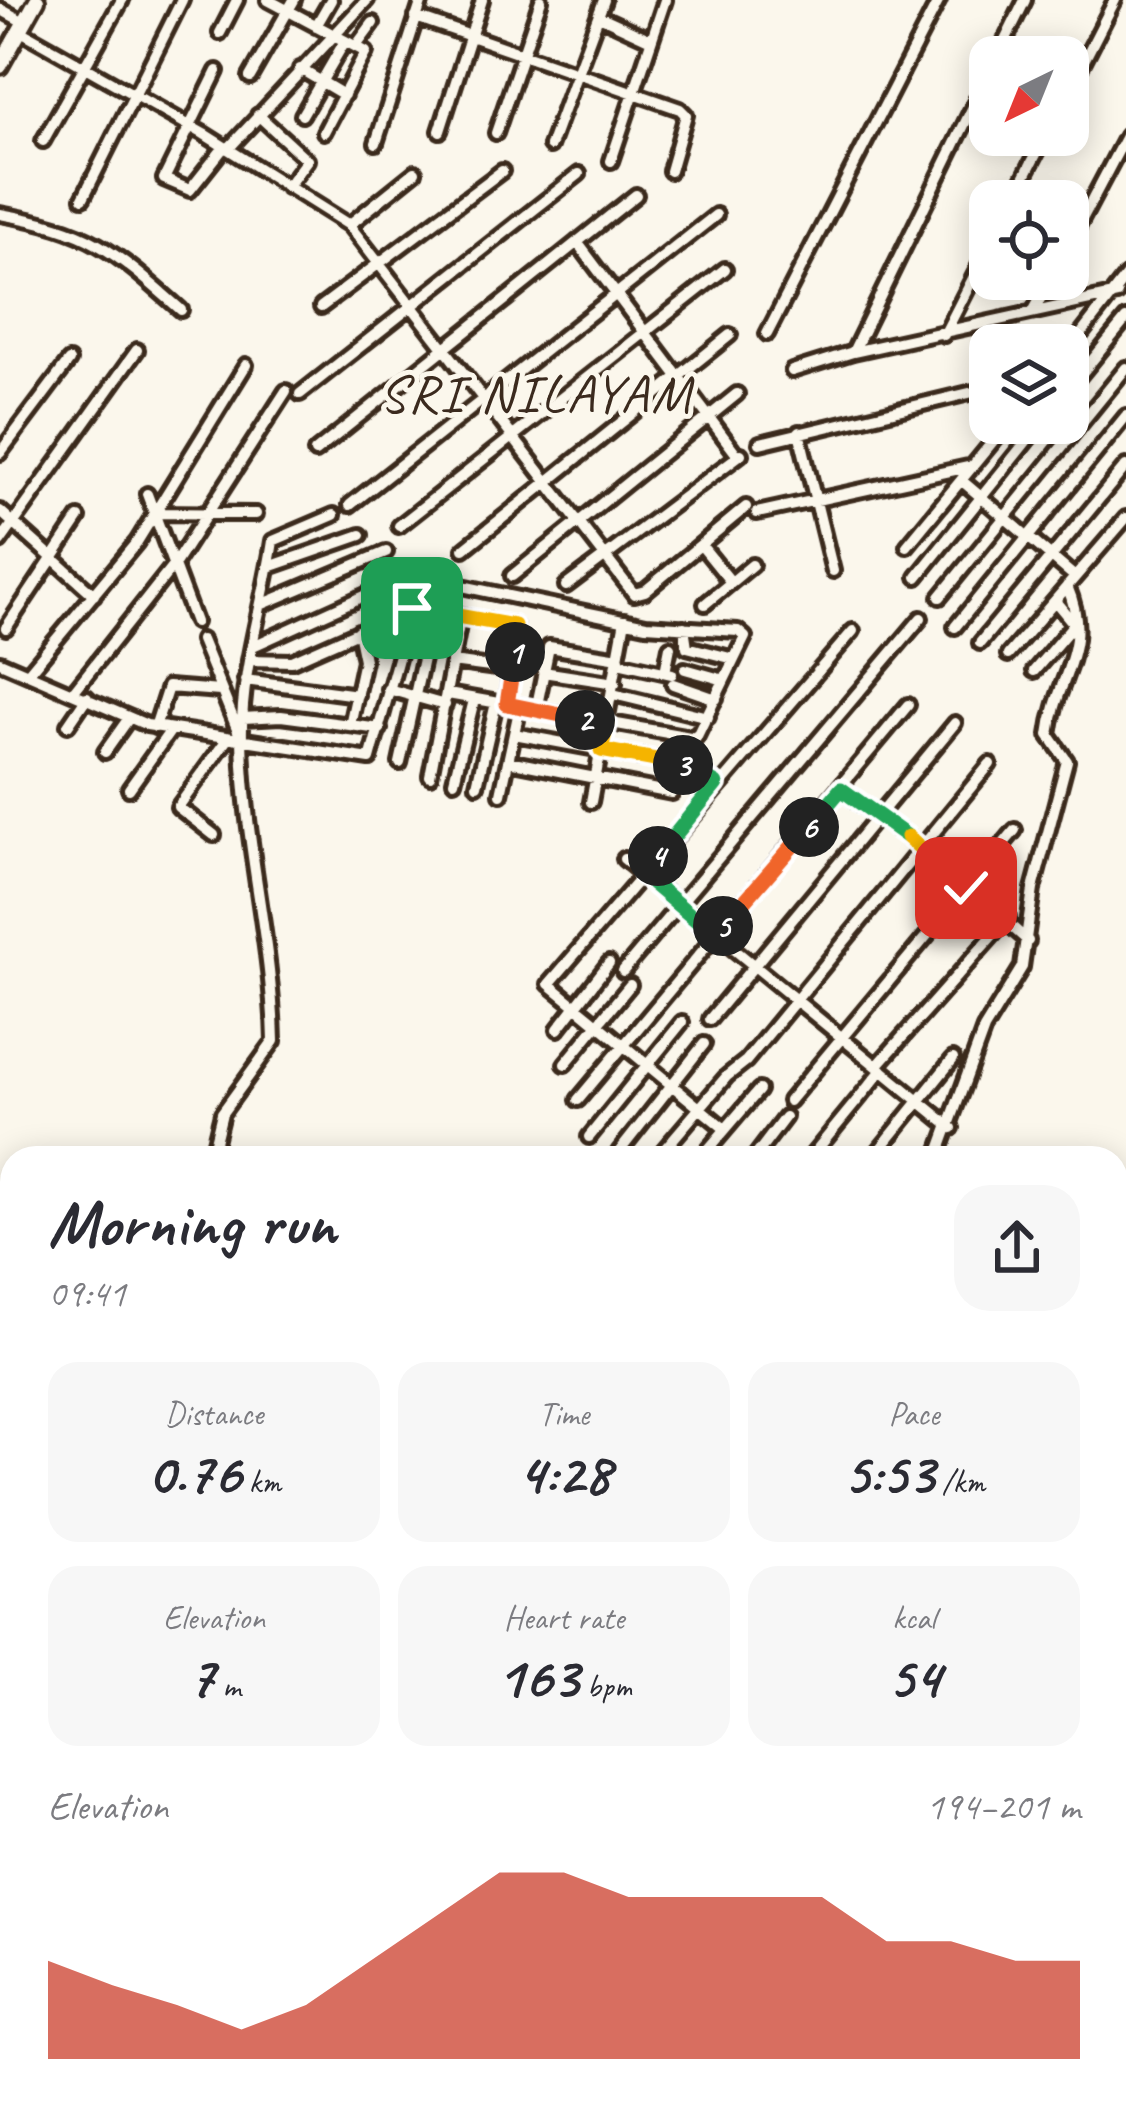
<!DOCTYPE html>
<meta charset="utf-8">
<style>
:root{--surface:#fff;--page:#f7f7f7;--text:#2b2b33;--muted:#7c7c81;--accent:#c8321e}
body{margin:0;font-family:Caveat,sans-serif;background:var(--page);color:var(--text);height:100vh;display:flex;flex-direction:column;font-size:45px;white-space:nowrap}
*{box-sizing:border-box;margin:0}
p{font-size:39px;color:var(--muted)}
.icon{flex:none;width:66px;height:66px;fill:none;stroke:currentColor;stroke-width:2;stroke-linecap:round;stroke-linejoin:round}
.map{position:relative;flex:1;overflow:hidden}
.panel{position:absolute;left:0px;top:1146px;width:1128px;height:972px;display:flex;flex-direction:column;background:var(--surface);border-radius:36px 36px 0 0;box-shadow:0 6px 30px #0003}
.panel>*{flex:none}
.needle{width:78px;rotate:223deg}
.controls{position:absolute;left:969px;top:36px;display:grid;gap:24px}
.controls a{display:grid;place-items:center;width:120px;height:120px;border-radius:24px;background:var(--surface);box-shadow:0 6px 30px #0003;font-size:60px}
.pin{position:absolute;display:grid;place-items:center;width:102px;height:102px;color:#fff;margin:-51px;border-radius:24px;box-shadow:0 6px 18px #0006}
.km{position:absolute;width:60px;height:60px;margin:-30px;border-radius:50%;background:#222;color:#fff;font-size:33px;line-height:60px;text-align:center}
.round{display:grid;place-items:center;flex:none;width:126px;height:126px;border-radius:36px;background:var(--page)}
.headline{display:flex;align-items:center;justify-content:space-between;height:204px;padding:0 48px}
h1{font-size:66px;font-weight:600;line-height:90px}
.figures{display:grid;grid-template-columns:repeat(3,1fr);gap:18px;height:204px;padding:12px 48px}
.figures div{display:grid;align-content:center;border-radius:30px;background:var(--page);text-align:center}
.figures b{font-size:60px;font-weight:600}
.figures small{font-size:33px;font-weight:400}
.figures p{font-size:33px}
.chart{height:336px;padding:24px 48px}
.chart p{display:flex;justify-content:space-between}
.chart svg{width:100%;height:216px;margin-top:12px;fill:var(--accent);opacity:.7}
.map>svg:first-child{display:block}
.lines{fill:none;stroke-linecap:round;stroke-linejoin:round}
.minor-casing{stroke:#3b2a1e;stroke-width:20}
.major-casing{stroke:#3b2a1e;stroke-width:22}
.minor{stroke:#fbf7ec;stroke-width:10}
.major{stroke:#fbf7ec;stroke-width:14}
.split-1-casing{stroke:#fff;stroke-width:24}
.split-2-casing{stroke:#fff;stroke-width:24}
.split-3-casing{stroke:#fff;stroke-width:24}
.split-4-casing{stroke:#fff;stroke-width:24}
.split-5-casing{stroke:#fff;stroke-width:24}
.split-6-casing{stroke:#fff;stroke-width:24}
.split-7-casing{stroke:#fff;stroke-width:24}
.split-8-casing{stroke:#fff;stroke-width:24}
.split-1{stroke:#f5b400;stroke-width:15}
.split-2{stroke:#f0652b;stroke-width:15}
.split-3{stroke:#f5b400;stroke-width:15}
.split-4{stroke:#22a559;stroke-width:15}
.split-5{stroke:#22a559;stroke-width:15}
.split-6{stroke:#f0652b;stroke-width:15}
.split-7{stroke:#22a559;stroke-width:15}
.split-8{stroke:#f5b400;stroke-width:15}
.labels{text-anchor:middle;stroke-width:10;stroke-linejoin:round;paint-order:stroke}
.neighbourhood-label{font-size:54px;letter-spacing:3px;fill:#3b2a1e;stroke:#fbf7ec}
</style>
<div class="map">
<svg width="1126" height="2118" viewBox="0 0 1126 2118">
<rect width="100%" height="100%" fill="#fbf7ec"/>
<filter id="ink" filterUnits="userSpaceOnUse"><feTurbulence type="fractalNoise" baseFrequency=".00833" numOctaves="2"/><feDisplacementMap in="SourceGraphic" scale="24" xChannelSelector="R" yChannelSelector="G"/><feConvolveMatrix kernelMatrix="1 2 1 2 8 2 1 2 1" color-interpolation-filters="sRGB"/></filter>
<g filter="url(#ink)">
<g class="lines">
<defs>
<path id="minor" d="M268,0L366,52L324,132
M0,9L24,22
M599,16L651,40
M416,17L680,109L686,115L670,171
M316,26L331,0
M19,30L204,134L349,225L634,594L645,591L746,507
M220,33L237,0
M356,46L373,23
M997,57L1025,0
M300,69L344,95
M217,71L164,179L190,190L224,147
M250,77L294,0
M1068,92L1115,0
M258,115L307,160L287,187
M302,115L345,41
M440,131L482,0
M496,133L541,0
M43,141L122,0
M376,143L422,0
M550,146L604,0
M228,149L367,0
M611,161L665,0
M83,198L182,0
M1012,201L1046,135
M0,214C91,230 112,249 181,310
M349,225L415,172
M577,242L738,456
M1068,246L1126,136
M321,307L502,171
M1033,312L1051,279
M767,334L939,0
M944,335L990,245
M1068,351L1126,276
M853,352L990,72
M792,371L853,352L1117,294
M1068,390L1126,319
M300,394L579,174
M799,432L833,571
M760,443L990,388
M315,452L636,195
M0,453L69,361
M961,480L1075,577
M147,494L195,622
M350,505L716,215
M0,511L94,595
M155,513L256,514
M757,513L973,466
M399,526L725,269
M0,542L137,350
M701,545L731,582
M907,546L1008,423
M464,549L730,335
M269,567L361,535
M512,576L737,394
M917,577L1041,423
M566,586L741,454
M940,597L1126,368
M263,604L386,552
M705,604L752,565
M684,627L687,647L734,659
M955,627L1126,416
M6,628L79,518
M201,640L241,738
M980,643L1126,466
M253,646L410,575L646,625L738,631L745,637L696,738L448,694
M1008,655L1126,518
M249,660L292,661L412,608L515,626L507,704
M0,662L147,725L370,759L412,608L410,575
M452,662L512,670
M618,662L672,674
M685,669L724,680
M30,671L137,542L246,365
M1034,671L1074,624L1055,601
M543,672L615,683
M665,672L670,647
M245,680L357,695
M673,684L716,699
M388,689L445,705
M74,691L176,562L286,391
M613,694L708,717
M536,710L549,647L619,658
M243,718L281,716L380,729
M68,725L87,697
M350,725L364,660L358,631
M155,727L168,687L220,691
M514,734L689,766L716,784
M105,752L129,718
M508,761L672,793
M400,763L434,609
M430,776L461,615
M454,781L474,700
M477,785L496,703
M129,789L171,730
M840,789L921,846L1028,941
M501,794L520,706
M591,802L625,620
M214,835L178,807L228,738
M624,859L952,1128
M623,971L921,618
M710,1019L955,723
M558,1029L609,963
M565,1064L630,985
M877,1066L1008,918
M578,1100L908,705
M789,1101L1015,830
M725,1129L549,984L853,631
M589,1137L682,1022
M619,1152L704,1044
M211,1158L222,1113L274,1041C272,941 244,841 242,740C240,673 263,607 273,541L334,515
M657,1158L727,1076L746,1061L990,764
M701,1158L759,1090
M754,1158L785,1117
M810,1158L882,1070
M873,1158L953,1059
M937,1158L984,1029L1022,967L1033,889L1067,761L1049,735C1056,676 1094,649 1067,586
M0,1345L12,1334
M0,1424L12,1413
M0,1453L12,1466
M0,1882L1,1871
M0,1959L12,1960
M1116,2038L1121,2032
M645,2106L678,2118
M767,2106L777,2118
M1079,2106L1092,2118
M0,2113L29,2118
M197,2118L204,2106
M301,2118L304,2106
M381,2118L385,2106
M434,2118L439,2106
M475,2118L478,2106
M797,2118L808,2106
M882,2118L892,2106
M964,2118L975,2106
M1045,2118L1057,2106
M1112,2118L1126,2101"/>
<path id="major" d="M0,66L37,0"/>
</defs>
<use href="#minor" class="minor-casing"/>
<use href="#major" class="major-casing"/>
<use href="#minor" class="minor"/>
<use href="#major" class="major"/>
</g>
</g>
<g class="lines" filter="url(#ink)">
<defs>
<path id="split-1" d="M412,608L514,626L515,652"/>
<path id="split-2" d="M515,652L507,704L585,720"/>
<path id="split-3" d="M585,720L607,724L601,750L683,765"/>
<path id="split-4" d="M658,856L716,784L683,765"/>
<path id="split-5" d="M658,856L643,875L715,936L723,926"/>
<path id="split-6" d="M723,926L809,827"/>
<path id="split-7" d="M809,827L841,789L908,837"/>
<path id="split-8" d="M908,837L966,888"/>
</defs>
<use href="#split-1" class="split-1-casing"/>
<use href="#split-2" class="split-2-casing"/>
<use href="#split-3" class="split-3-casing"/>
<use href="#split-4" class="split-4-casing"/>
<use href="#split-5" class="split-5-casing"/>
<use href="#split-6" class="split-6-casing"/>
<use href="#split-7" class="split-7-casing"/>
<use href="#split-8" class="split-8-casing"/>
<use href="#split-1" class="split-1"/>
<use href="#split-2" class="split-2"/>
<use href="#split-3" class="split-3"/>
<use href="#split-4" class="split-4"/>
<use href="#split-5" class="split-5"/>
<use href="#split-6" class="split-6"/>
<use href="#split-7" class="split-7"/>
<use href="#split-8" class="split-8"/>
</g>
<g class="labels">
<g class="neighbourhood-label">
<text x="536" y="411">SRI NILAYAM</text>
</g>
</g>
</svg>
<div class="controls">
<a><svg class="needle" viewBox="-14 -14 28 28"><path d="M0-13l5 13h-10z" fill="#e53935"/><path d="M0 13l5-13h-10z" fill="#7c7c81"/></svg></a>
<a><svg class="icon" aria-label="locate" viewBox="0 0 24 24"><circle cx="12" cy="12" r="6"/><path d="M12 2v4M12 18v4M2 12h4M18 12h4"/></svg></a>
<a><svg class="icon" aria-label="layers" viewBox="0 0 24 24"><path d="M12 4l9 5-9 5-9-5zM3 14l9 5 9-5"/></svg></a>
</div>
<div class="pin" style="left:412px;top:608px;background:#1e9e55"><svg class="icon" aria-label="arrive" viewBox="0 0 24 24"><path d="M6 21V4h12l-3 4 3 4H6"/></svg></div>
<div class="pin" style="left:966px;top:888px;background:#d93025"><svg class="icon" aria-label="check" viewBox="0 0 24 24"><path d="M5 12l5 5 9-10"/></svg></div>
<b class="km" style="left:515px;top:652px">1</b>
<b class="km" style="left:585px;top:720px">2</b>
<b class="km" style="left:683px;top:765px">3</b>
<b class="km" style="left:658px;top:856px">4</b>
<b class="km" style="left:723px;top:926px">5</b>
<b class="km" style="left:809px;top:827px">6</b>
<section class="panel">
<div class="headline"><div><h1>Morning run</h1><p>09:41</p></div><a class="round"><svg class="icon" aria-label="share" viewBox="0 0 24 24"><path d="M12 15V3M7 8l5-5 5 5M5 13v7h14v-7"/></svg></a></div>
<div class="figures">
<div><p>Distance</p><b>0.76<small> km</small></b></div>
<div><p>Time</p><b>4:28</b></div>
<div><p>Pace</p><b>5:53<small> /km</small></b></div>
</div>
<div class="figures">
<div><p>Elevation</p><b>7<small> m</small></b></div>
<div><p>Heart rate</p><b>163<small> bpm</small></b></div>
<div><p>kcal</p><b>54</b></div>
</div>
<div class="chart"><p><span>Elevation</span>194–201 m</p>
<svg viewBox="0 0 160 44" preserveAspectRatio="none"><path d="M0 44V24L10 29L20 33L30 38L40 33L50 24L60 15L70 6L80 6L90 11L100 11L110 11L120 11L130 20L140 20L150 24L160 24V44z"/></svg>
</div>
</section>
</div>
